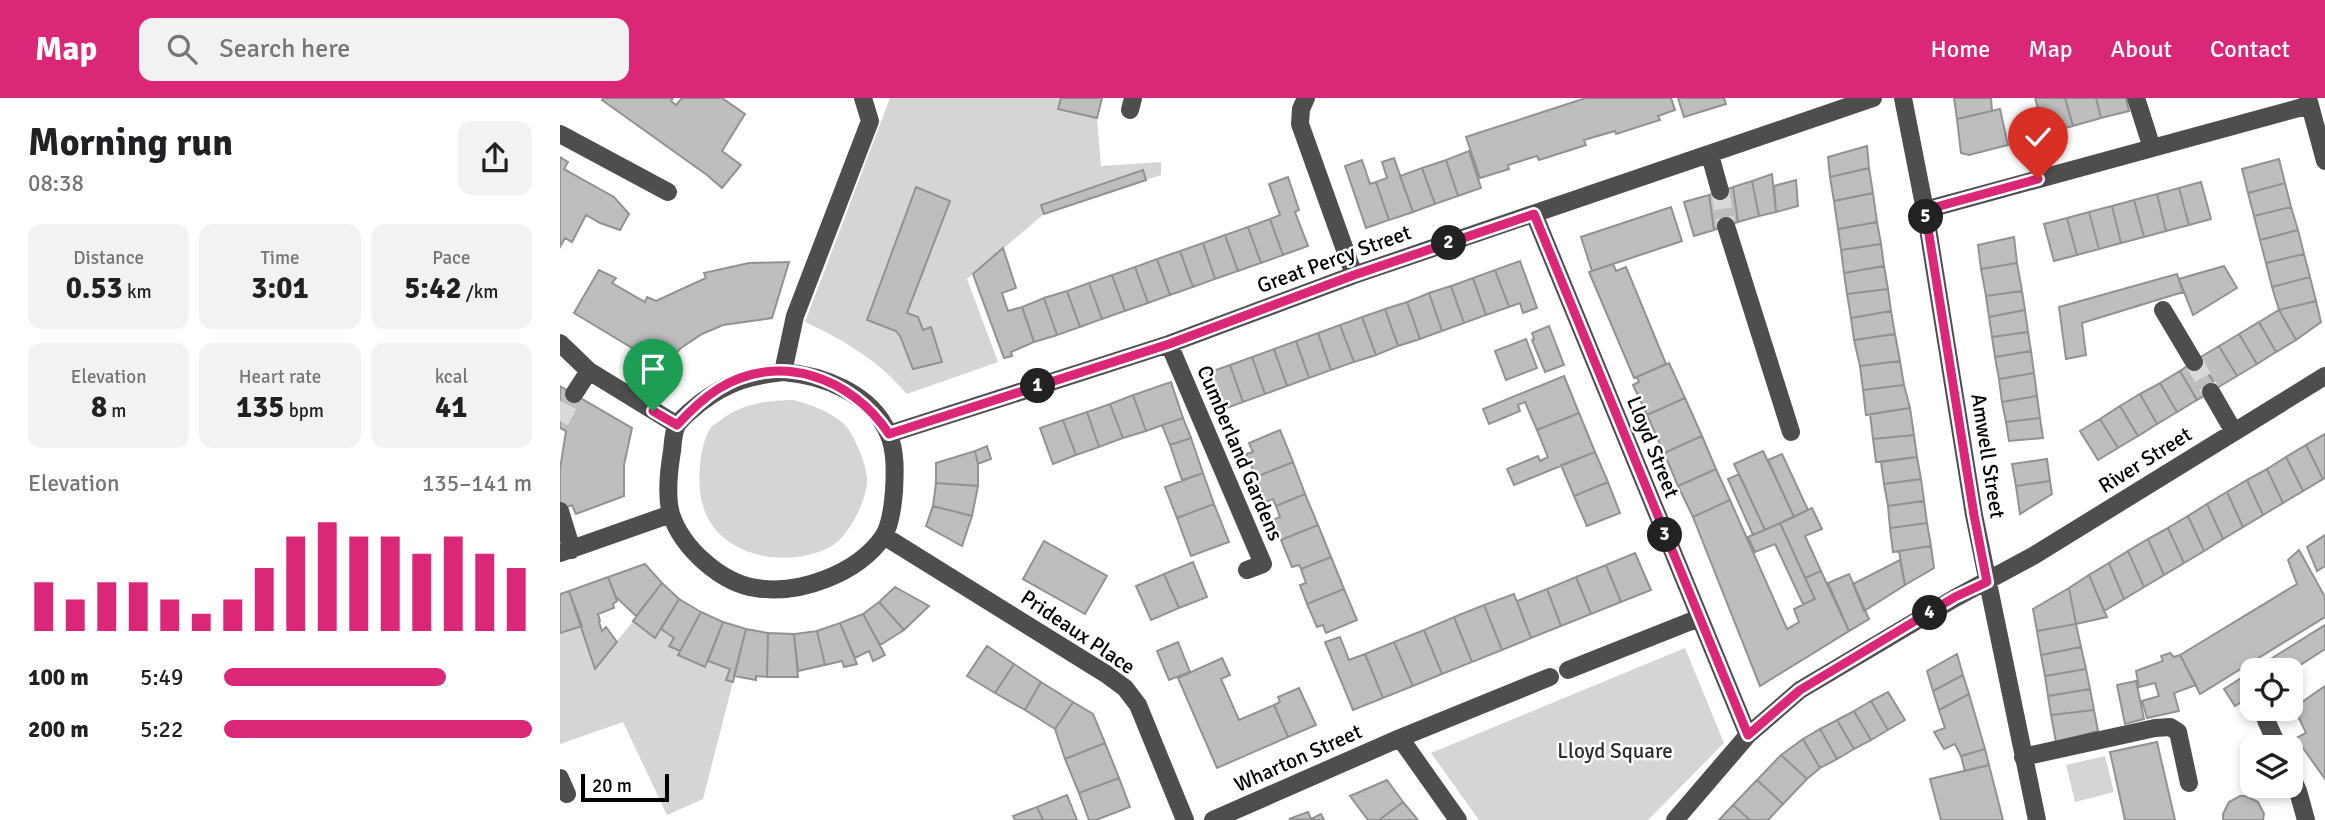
<!DOCTYPE html>
<meta charset="utf-8">
<style>
:root{--surface:#fff;--page:#f2f2f2;--text:#202124;--muted:#757577;--accent:#db2777}
body{margin:0;font-family:Signika,sans-serif;background:var(--page);color:var(--text);height:100vh;display:flex;flex-direction:column;font-size:26px;white-space:nowrap}
*{box-sizing:border-box;margin:0}
p{font-size:23px;color:var(--muted)}
.icon{flex:none;width:38px;height:38px;fill:none;stroke:currentColor;stroke-width:2;stroke-linecap:round;stroke-linejoin:round}
.map{position:relative;flex:1;overflow:hidden}
.sheet{display:flex;flex-direction:column;background:var(--surface);width:560px}
.sheet>*{flex:none}
.controls{position:absolute;left:1680px;top:560px;display:grid;gap:14px}
.controls a{display:grid;place-items:center;width:63px;height:63px;border-radius:14px;background:var(--surface);box-shadow:0 4px 10px #0003;font-size:35px}
.scale{position:absolute;left:21px;bottom:18px;width:88px;box-sizing:border-box;padding-left:7px;border:4px solid #000;border-top:0;font-size:19px;line-height:24px;white-space:nowrap;color:#000;-webkit-text-stroke:5px #fff;paint-order:stroke}
.pin{position:absolute;display:grid;place-items:center;width:60px;height:60px;color:#fff;margin:-72px -30px;border-radius:50% 50% 50% 0;rotate:-45deg;box-shadow:0 0 7px #0007}
.pin .icon{rotate:45deg}
.km{position:absolute;width:35px;height:35px;margin:-18px;border-radius:50%;background:#222;color:#fff;font-size:19px;line-height:35px;text-align:center}
.round{display:grid;place-items:center;flex:none;width:74px;height:74px;border-radius:14px;background:var(--page)}
.headline{display:flex;align-items:center;justify-content:space-between;height:119px;padding:0 28px}
h1{font-size:38px;font-weight:700;line-height:52px}
.stats{display:grid;grid-template-columns:repeat(3,1fr);gap:10px;height:119px;padding:7px 28px}
.stats div{display:grid;align-content:center;border-radius:14px;background:var(--page);text-align:center}
.stats b{font-size:30px;font-weight:700}
.stats small{font-size:19px;font-weight:400}
.stats p{font-size:19px}
.chart{height:196px;padding:14px 28px}
.chart p{display:flex;justify-content:space-between}
.chart svg{width:100%;height:126px;margin-top:7px;stroke:var(--accent);stroke-width:6}
ul{padding:0 28px;list-style:none;font-size:23px}
li{display:grid;grid-template-columns:112px 84px 1fr;align-items:center;height:52px}
li i{height:18px;border-radius:9px;background:var(--accent)}
header{display:flex;align-items:center;gap:42px;box-sizing:border-box;height:98px;padding:0 35px;background:var(--accent);color:#fff}
header strong{font-size:33px}
nav{display:flex;gap:38px;margin-inline-start:auto;font-size:24px}
.search{width:490px;height:63px;background:var(--page);display:flex;align-items:center;gap:18px;box-sizing:border-box;padding:0 24px;border-radius:14px;color:var(--muted);font-size:26px}
main{display:flex;flex:1;min-height:0}
.map>svg:first-child{display:block}
.green{fill:#d5d5d5}
.building{fill:#bebebe;stroke:#929292;stroke-width:2}
.lines{fill:none;stroke-linecap:round;stroke-linejoin:round}
.minor-tunnel{stroke:#d9d9d9;stroke-width:18;stroke-dasharray:18 9;stroke-linecap:butt}
.minor{stroke:#4e4e4e;stroke-width:18}
.route-casing{stroke:#fff;stroke-width:14}
.route{stroke:#db2777;stroke-width:9}
.labels{text-anchor:middle;stroke-width:5;stroke-linejoin:round;paint-order:stroke}
.street-label{font-size:21px;fill:#000;stroke:#fff}
.park-label{font-size:21px;fill:#2c2c2c;stroke:#fff}
</style>
<header>
<strong>Map</strong>
<div class="search"><svg class="icon" aria-label="search" viewBox="0 0 24 24"><circle cx="10" cy="10" r="6"/><path d="M15 15l6 6"/></svg>Search here</div>
<nav><a>Home</a><a>Map</a><a>About</a><a>Contact</a></nav>
</header>
<main>
<section class="sheet">
<div class="headline"><div><h1>Morning run</h1><p>08:38</p></div><a class="round"><svg class="icon" aria-label="share" viewBox="0 0 24 24"><path d="M12 15V3M7 8l5-5 5 5M5 13v7h14v-7"/></svg></a></div>
<div class="stats">
<div><p>Distance</p><b>0.53<small> km</small></b></div>
<div><p>Time</p><b>3:01</b></div>
<div><p>Pace</p><b>5:42<small> /km</small></b></div>
</div>
<div class="stats">
<div><p>Elevation</p><b>8<small> m</small></b></div>
<div><p>Heart rate</p><b>135<small> bpm</small></b></div>
<div><p>kcal</p><b>41</b></div>
</div>
<div class="chart"><p><span>Elevation</span>135–141 m</p>
<svg viewBox="0 0 160 44" preserveAspectRatio="none"><path d="M5 44V27M15 44V33M25 44V27M35 44V27M45 44V33M55 44V38M65 44V33M75 44V22M85 44V11M95 44V6M105 44V11M115 44V11M125 44V17M135 44V11M145 44V17M155 44V22"/></svg>
</div>
<ul>
<li><b>100 m</b>5:49<i style="width:72%"></i></li>
<li><b>200 m</b>5:22<i style="width:100%"></i></li>
</ul>
</section>
<div class="map">
<svg width="1765" height="722" viewBox="0 0 1765 722">
<rect width="100%" height="100%" fill="#fff"/>
<path class="green" d="M330,0H501L499,11L537,20L541,68L601,64V77L484,116L407,181L438,264L347,296C317,262 286,243 245,224Z
M233,302C252,307 270,313 285,327C294,336 307,368 307,381C308,401 288,440 270,449C225,472 154,458 142,404C139,392 139,379 140,367C141,356 144,340 150,331C152,327 159,324 162,321C184,305 206,303 233,302Z
M73,523L95,540L101,531L114,540L110,548L120,553L118,557L145,569L148,563L170,571L166,582L173,584L143,701L107,717L63,624L0,646V535L22,528L35,571Z
M1125,550L1164,645L1088,722H919L871,655Z
M1545,658L1554,694L1515,704L1506,667Z"/>
<path class="building" d="M43,0H113L111,3L116,7L122,0H162L185,16L162,53L181,67L162,90L147,77L42,2Z
M501,0H542L537,20L498,11Z
M1026,0H1111L1115,12L1098,18L1100,22L1056,36L1055,33L1024,42L1026,47L979,62L977,58L948,67L949,71L920,80L906,39Z
M1118,0H1164L1166,6L1124,19Z
M1394,0H1431L1432,13L1397,21Z
M1475,0H1505L1513,28L1485,35Z
M1505,0H1536L1541,20L1513,28Z
M1536,0H1566L1569,13L1541,20Z
M1440,11L1448,47L1409,57L1401,55L1397,21Z
M1307,48L1309,70L1270,79L1268,59Z
M909,53L921,90L898,98L886,62Z
M0,59L8,64L4,71L54,99L69,116L60,132L40,125L26,117L12,144L5,140L0,149Z
M834,60L853,114L829,122L816,84L827,80L822,64Z
M1719,61L1725,85L1688,95L1682,71Z
M802,62L810,86L816,84L829,122L806,130L785,68Z
M886,62L898,98L875,106L862,70Z
M862,70L875,106L853,114L840,78Z
M1309,70L1313,95L1274,103L1270,79Z
M583,72L586,82L484,116L481,107Z
M1212,76L1216,114L1199,118L1192,83Z
M728,79L739,112L735,114L748,148L723,157L710,121L720,117L709,86Z
M1236,82L1238,108L1216,114L1214,88Z
M1192,83L1199,118L1178,124L1173,89Z
M1641,84L1651,121L1629,127L1619,90Z
M1725,85L1731,109L1694,118L1688,95Z
M356,89L390,103L347,215L358,219L363,232L371,229L382,264L353,271L340,238L336,233L307,222Z
M1173,89L1178,124L1154,132L1149,97Z
M1619,90L1629,127L1606,133L1597,96Z
M1313,95L1317,124L1278,131L1274,103Z
M1597,96L1606,133L1584,139L1574,102Z
M1149,97L1154,132L1134,138L1124,104Z
M1574,102L1584,139L1561,145L1552,108Z
M1552,108L1561,145L1539,151L1529,114Z
M1111,109L1122,143L1032,173L1021,139Z
M1731,109L1738,132L1700,142L1694,118Z
M1529,114L1539,151L1517,157L1507,120Z
M1507,120L1517,157L1494,163L1484,126Z
M710,121L723,157L701,165L688,129Z
M1317,124L1321,146L1281,152L1278,131Z
M688,129L701,165L678,173L665,137Z
M1738,132L1744,156L1706,165L1700,142Z
M665,137L678,173L655,181L643,145Z
M1454,139L1457,165L1421,171L1418,147Z
M643,145L655,181L633,189L620,153Z
M1321,146L1324,168L1284,175L1281,152Z
M443,150L456,190L442,195L448,213L462,209L474,244L451,254L452,258L444,260L413,176Z
M620,153L633,189L610,197L597,161Z
M1744,156L1750,179L1712,189L1706,165Z
M597,161L610,197L588,205L575,169Z
M960,163L977,210L963,215L960,205L949,209L935,172Z
M229,164L212,220L163,227L142,236L121,250L102,268L14,215L39,172L56,180L52,185L85,204L87,199L96,203L146,180L144,175L189,165Z
M1457,165L1462,193L1426,198L1421,171Z
M1053,166L1056,173L1066,169L1106,266L1074,280L1029,174Z
M1324,168L1328,191L1287,196L1284,175Z
M1664,168L1677,190L1633,217L1619,181Z
M575,169L588,205L565,213L552,177Z
M935,172L949,209L926,217L913,180Z
M1617,176L1623,194L1522,225L1526,257L1506,261L1499,209Z
M552,177L565,213L542,221L529,185Z
M1750,179L1756,203L1719,212L1712,189Z
M913,180L926,217L904,225L891,188Z
M529,185L542,221L520,229L507,193Z
M891,188L904,225L882,233L869,195Z
M1328,191L1331,213L1291,220L1287,196Z
M507,193L520,229L497,237L484,200Z
M1462,193L1465,212L1429,219L1426,198Z
M869,195L882,233L860,241L847,204Z
M484,200L497,237L474,244L462,209Z
M1756,203L1761,224L1736,242L1719,212Z
M847,204L860,241L838,248L825,211Z
M825,211L838,248L816,257L802,219Z
M1465,212L1468,234L1432,239L1429,219Z
M1719,212L1736,242L1716,254L1699,224Z
M1331,213L1335,236L1294,242L1291,220Z
M802,219L816,257L794,264L780,227Z
M1699,224L1716,254L1697,266L1679,236Z
M780,227L794,264L771,272L758,235Z
M989,228L1004,267L985,274L972,242L974,241L972,235Z
M1468,234L1471,253L1435,259L1432,239Z
M758,235L771,272L749,280L736,243Z
M1335,236L1340,263L1300,268L1294,242Z
M1679,236L1697,266L1677,278L1659,248Z
M966,241L977,270L946,282L935,253Z
M736,243L749,280L727,288L714,251Z
M1659,248L1677,278L1657,290L1639,260Z
M714,251L727,288L705,296L692,259Z
M1471,253L1474,275L1439,281L1435,259Z
M692,259L705,296L683,304L670,267Z
M1639,260L1657,290L1637,302L1620,273Z
M1340,263L1344,287L1303,292L1300,268Z
M1109,265L1125,300L1087,317L1073,287L1079,284L1077,279Z
M670,267L683,304L661,312L647,275Z
M1620,273L1637,302L1617,314L1600,285Z
M1474,275L1477,298L1442,304L1439,281Z
M1004,278L1019,315L977,332L965,304L958,307L960,313L929,326L923,311Z
M611,284L623,320L586,333L573,297Z
M1600,285L1617,314L1597,326L1580,296Z
M1344,287L1350,310L1306,317L1303,292Z
M0,288L72,330L64,367V398L16,416L12,407L0,412V371L6,333L0,330Z
M1580,296L1597,326L1578,338L1560,308Z
M573,297L586,333L563,340L550,306Z
M1477,298L1480,320L1446,324L1442,304Z
M1125,300L1142,338L1104,355L1087,317Z
M550,306L563,340L539,349L527,314Z
M1560,308L1578,338L1558,350L1540,321Z
M1350,310L1354,337L1313,341L1310,316Z
M527,314L539,349L516,357L503,322Z
M1019,315L1035,354L954,387L947,371L978,358L980,363L988,359L977,332Z
M623,320L631,340L610,347L602,327Z
M1480,320L1483,340L1449,343L1446,324Z
M1540,321L1558,350L1538,362L1520,333Z
M503,322L516,357L493,366L480,330Z
M720,332L733,364L696,379L686,356L693,354L689,345Z
M1765,336V380L1763,381L1746,347Z
M1354,337L1357,359L1316,364L1313,341Z
M1142,338L1156,371L1118,388L1104,355Z
M631,340L643,375L622,382L610,347Z
M1746,347L1763,381L1743,393L1726,359Z
M427,348L431,361L418,366L415,353Z
M415,353L418,366V388L376,385V365Z
M1203,353L1234,419L1205,432L1174,366Z
M1035,354L1048,384L1014,398L1001,367Z
M1222,356L1248,412L1234,419L1208,362Z
M1357,359L1361,381L1324,386L1321,364Z
M1726,359L1743,393L1723,405L1707,371Z
M1487,361L1490,383L1456,388L1452,366Z
M733,364L745,396L716,408L713,401L706,404L696,379Z
M1156,371L1170,402L1133,419L1118,388Z
M1707,371L1723,405L1703,417L1687,382Z
M643,375L654,406L617,420L605,389Z
M1179,376L1205,432L1193,437L1168,381Z
M1361,381L1364,403L1328,408L1324,386Z
M1687,382L1703,417L1683,429L1667,394Z
M1490,383L1492,396L1460,416L1456,388Z
M1048,384L1060,415L1027,428L1014,398Z
M376,385L418,388L412,418L373,408Z
M1667,394L1683,429L1663,441L1647,406Z
M745,396L758,427L721,442L713,422L720,419L716,408Z
M1170,402L1227,531L1239,524L1234,511L1255,501L1245,480L1261,473L1289,533L1200,588L1133,419Z
M1364,403L1367,425L1330,430L1328,408Z
M654,406L669,444L631,458L617,420Z
M1647,406L1663,441L1644,453L1628,418Z
M373,408L412,418L402,448L366,428Z
M1252,410L1262,431L1245,438L1261,473L1245,480L1220,425Z
M1628,418L1644,453L1624,465L1608,430Z
M1220,425L1255,501L1243,506L1215,446L1195,454L1188,439Z
M1367,425L1371,448L1333,454L1330,430Z
M758,427L771,459L741,471L739,467L732,469L721,442Z
M1608,430L1624,465L1604,477L1588,441Z
M1765,437V468L1757,473L1747,449Z
M1588,441L1604,477L1584,489L1568,453Z
M484,443L547,478L525,516L463,481Z
M1371,448L1374,470L1345,487L1339,453Z
M1739,452L1765,499V519L1640,596L1620,557L1737,486L1728,462Z
M1568,453L1584,489L1564,501L1549,465Z
M1075,455L1091,492L1061,504L1046,467Z
M771,459L784,491L747,506L740,487L746,485L741,471Z
M1340,462L1345,487L1304,513L1293,486Z
M633,464L647,499L619,510L604,476Z
M1549,465L1564,501L1544,513L1529,477Z
M85,466L102,485L76,518L56,499L48,479Z
M1046,467L1061,504L1031,516L1016,479Z
M604,476L619,510L591,522L576,488Z
M1289,476L1309,521L1289,533L1268,485Z
M1529,477L1547,519L1516,526L1509,490Z
M48,479L57,503L53,506L54,510L38,516L40,523L39,524L42,533L46,529L57,544L35,571L9,493Z
M1016,479L1031,516L1001,528L987,491Z
M102,485L119,501L95,540L73,523Z
M335,489L369,508L344,532L319,504Z
M1509,490L1516,526L1477,533L1473,511Z
M784,491L797,522L766,535L763,527L757,529L747,506Z
M987,491L1001,528L971,540L957,503Z
M9,493L22,528L0,535V496Z
M954,496L971,540L942,552L924,507Z
M119,501L141,514L120,553L109,548L114,540L101,531Z
M319,504L344,532L320,547L303,516Z
M924,507L942,552L912,564L894,519Z
M141,514L163,524L145,569L118,557Z
M303,516L325,557L313,563L309,553L295,560L280,525Z
M894,519L912,564L882,576L864,532Z
M163,524L186,531L173,584L166,582L170,571L148,563Z
M280,525L297,566L284,569L282,563L265,567L257,533Z
M1516,526L1521,549L1481,557L1477,533Z
M1765,527V551L1731,573L1693,572Z
M186,531L208,535L207,579L196,578V582L174,578Z
M864,532L882,576L853,588L834,544Z
M257,533L265,567L238,573L234,536Z
M208,535L234,536L238,579H207Z
M780,539L789,562L805,556L823,600L793,612L765,544Z
M618,544L630,574L609,582L597,553Z
M834,544L853,588L823,600L805,556Z
M427,548L454,566L435,595L407,578Z
M1521,549L1526,571L1485,578L1481,557Z
M1610,555L1614,559L1620,557L1636,587L1614,595L1619,613L1587,620L1582,603L1599,598L1595,585L1579,589L1576,573L1603,563L1601,558Z
M1397,556L1403,577L1373,593L1367,573Z
M662,560L670,577L661,581L679,622L714,607L728,639L657,670L618,580Z
M454,566L481,584L465,612L435,595Z
M1526,571L1530,591L1488,598L1485,578Z
M1692,573V597L1675,608L1664,591Z
M1403,577L1409,596L1379,612L1373,593Z
M1576,583L1584,621L1565,626L1557,587Z
M481,584L513,604L495,631L465,612Z
M1765,588V681L1736,640L1746,635L1739,620L1742,604Z
M739,590L756,627L728,639L714,607L720,604L718,599Z
M1530,591L1534,612L1491,617L1488,598Z
M1328,594L1345,622L1328,632L1311,603Z
M1409,596L1425,651L1401,658L1395,646L1384,651L1374,634L1385,630L1379,612Z
M1311,603L1328,632L1311,642L1294,613Z
M513,604L533,616L545,645L505,661L495,631Z
M1534,612L1538,633L1496,644L1491,617Z
M1294,613L1311,642L1294,651L1277,622Z
M1277,622L1294,651L1277,661L1260,631Z
M1260,631L1277,661L1260,670L1243,641Z
M1243,641L1260,670L1247,681L1221,657Z
M1597,644L1615,722H1565L1550,654Z
M545,645L559,680L519,695L505,661Z
M1425,651L1429,667L1405,673L1401,658Z
M1221,657L1247,681L1223,706L1197,682Z
M1429,667L1443,722H1381L1370,681Z
M559,680L570,709L536,722H529L519,695Z
M827,682L843,704L819,722H808L790,698Z
M1197,682L1223,706L1208,722H1190L1173,707Z
M507,697L517,722H483L477,709Z
M1680,698H1686L1698,704L1704,716L1703,722H1663V716L1669,704Z
M843,704L858,722H819Z
M1173,707L1190,722H1159Z
M477,709L483,722H455L453,718Z
M748,714L751,721L761,716L764,722L729,721Z"/>
<g class="lines">
<path class="minor-tunnel" d="M1160,93L1166,128
M1634,264L1651,294
M0,323L14,296"/>
<path class="minor" d="M746,0L741,11L740,26L794,177
M1343,0L1365,112L1414,417L1477,722
M1576,0L1592,50
M1748,0L1765,63
M570,12L573,0
M0,36L108,94
M1150,57L1160,93
M1365,112L1750,7
M974,116L1188,637
M1166,128L1231,334
M1603,212L1634,264
M0,245L29,273L117,327
M609,246L703,466L687,472
M223,274C262,277 311,295 328,335C336,352 335,375 334,393C333,406 331,427 323,439C297,476 239,497 196,490C161,485 122,450 111,416C106,398 109,371 112,353C113,345 113,334 117,327C122,319 133,311 140,305C168,284 189,278 223,274Z
M223,274L235,218L310,23L303,0
M1651,294L1674,334
M14,296L29,273
M329,336L609,246L794,177L1313,0
M0,413L12,452
M324,438L546,576L565,590L578,607L625,722
M0,455L111,416
M1008,572L1139,520
M1706,622L1718,649
M840,640L898,722
M1463,659L1595,630L1610,629L1618,634L1629,685
M1731,677L1738,693L1746,722
M0,680L7,696
M653,722L840,640L990,579
M1115,722L1188,637L1240,592L1395,500L1473,458L1765,278"/>
</g>
<g class="lines">
<defs>
<path id="route" d="M93,313L117,327C129,314 142,301 158,291C218,253 292,279 329,336L609,246L794,177L974,116L1188,637L1240,592L1395,499L1427,484L1414,417L1365,112L1478,81"/>
</defs>
<use href="#route" class="route-casing"/>
<use href="#route" class="route"/>
</g>
<g class="labels">
<g class="street-label">
<text transform="translate(774 161) rotate(-20)" y="7">Great Percy Street</text>
<text transform="translate(1093 349) rotate(68)" y="7">Lloyd Street</text>
<text transform="translate(680 355) rotate(67)" y="7">Cumberland Gardens</text>
<text transform="translate(1428 358) rotate(81)" y="7">Amwell Street</text>
<text transform="translate(1585 362) rotate(-32)" y="7">River Street</text>
<text transform="translate(518 534) rotate(34)" y="7">Prideaux Place</text>
<text transform="translate(738 660) rotate(-24)" y="7">Wharton Street</text>
</g>
<g class="park-label">
<text x="1055" y="660">Lloyd Square</text>
</g>
</g>
</svg>
<div class="controls">
<a><svg class="icon" aria-label="locate" viewBox="0 0 24 24"><circle cx="12" cy="12" r="6"/><path d="M12 2v4M12 18v4M2 12h4M18 12h4"/></svg></a>
<a><svg class="icon" aria-label="layers" viewBox="0 0 24 24"><path d="M12 4l9 5-9 5-9-5zM3 14l9 5 9-5"/></svg></a>
</div>
<div class="scale">20 m</div>
<div class="pin" style="left:93px;top:313px;background:#1e9e55"><svg class="icon" aria-label="arrive" viewBox="0 0 24 24"><path d="M6 21V4h12l-3 4 3 4H6"/></svg></div>
<div class="pin" style="left:1478px;top:81px;background:#d93025"><svg class="icon" aria-label="check" viewBox="0 0 24 24"><path d="M5 12l5 5 9-10"/></svg></div>
<b class="km" style="left:478px;top:288px">1</b>
<b class="km" style="left:889px;top:145px">2</b>
<b class="km" style="left:1105px;top:437px">3</b>
<b class="km" style="left:1370px;top:515px">4</b>
<b class="km" style="left:1366px;top:119px">5</b>
</div>
</main>
